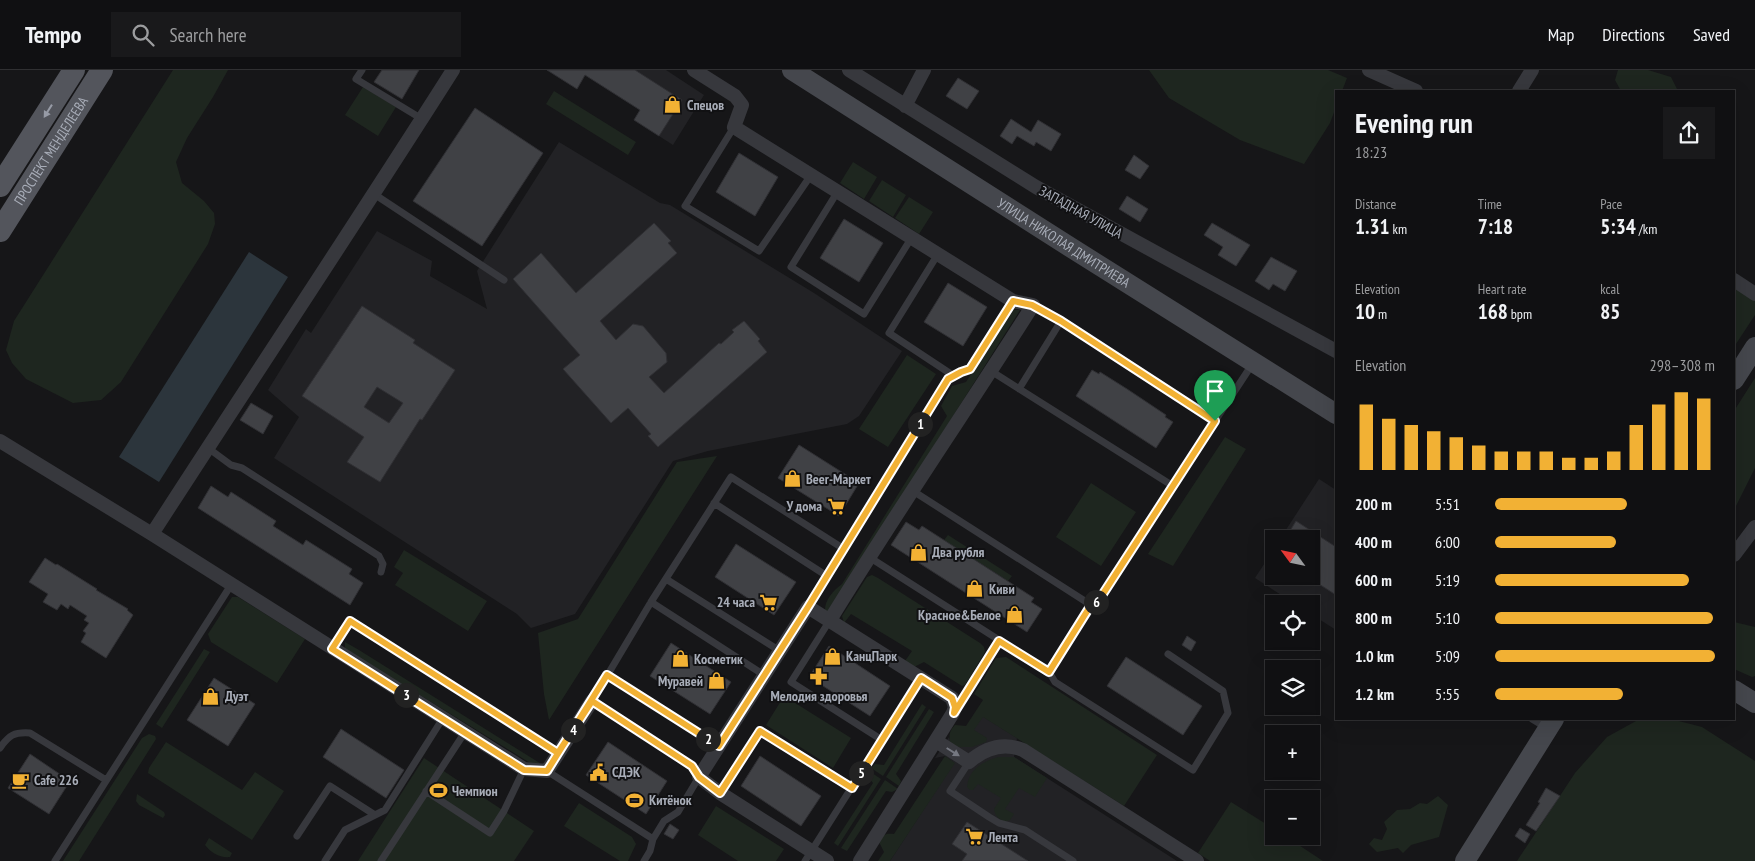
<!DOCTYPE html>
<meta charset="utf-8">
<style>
:root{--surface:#101012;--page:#19191b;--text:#f1f3f6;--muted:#9c9d9f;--line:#303032;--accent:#f2b134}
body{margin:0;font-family:"PT Sans Narrow",sans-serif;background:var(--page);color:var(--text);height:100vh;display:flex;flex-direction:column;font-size:19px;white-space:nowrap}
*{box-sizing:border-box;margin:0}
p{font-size:16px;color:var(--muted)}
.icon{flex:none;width:28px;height:28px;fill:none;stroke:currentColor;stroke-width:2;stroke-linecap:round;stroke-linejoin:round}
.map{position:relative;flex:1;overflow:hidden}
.panel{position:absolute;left:1335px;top:20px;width:400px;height:630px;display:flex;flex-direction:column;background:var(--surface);border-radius:0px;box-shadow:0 5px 20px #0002,0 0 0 1px var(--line)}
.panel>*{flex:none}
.needle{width:32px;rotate:303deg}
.controls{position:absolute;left:1265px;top:460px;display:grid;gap:10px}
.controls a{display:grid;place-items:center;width:55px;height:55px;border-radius:0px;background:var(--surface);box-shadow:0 5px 20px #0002,0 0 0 1px var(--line);font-size:25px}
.pin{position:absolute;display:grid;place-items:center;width:42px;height:42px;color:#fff;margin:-51px -21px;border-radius:50% 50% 50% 0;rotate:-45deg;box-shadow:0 0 5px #0007}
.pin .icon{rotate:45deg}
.km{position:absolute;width:25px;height:25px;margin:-12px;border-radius:50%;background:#222;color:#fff;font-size:14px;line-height:25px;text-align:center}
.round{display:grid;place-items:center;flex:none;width:52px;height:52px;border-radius:0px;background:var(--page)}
.summary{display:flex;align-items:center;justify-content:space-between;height:85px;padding:0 20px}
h1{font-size:28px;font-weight:600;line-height:38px}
.stats{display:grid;grid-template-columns:repeat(3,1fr);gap:8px;height:85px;padding:5px 20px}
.stats div{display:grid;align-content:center}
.stats b{font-size:21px;font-weight:600}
.stats small{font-size:14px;font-weight:400}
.stats p{font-size:14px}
.chart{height:140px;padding:10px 20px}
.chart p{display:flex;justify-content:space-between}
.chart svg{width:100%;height:90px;margin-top:5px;stroke:var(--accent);stroke-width:6}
ul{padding:0 20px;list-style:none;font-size:16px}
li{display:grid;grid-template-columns:80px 60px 1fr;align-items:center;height:38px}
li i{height:12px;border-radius:6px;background:var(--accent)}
header{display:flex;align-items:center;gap:30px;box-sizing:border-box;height:70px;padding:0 25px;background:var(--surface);border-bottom:1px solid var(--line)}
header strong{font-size:24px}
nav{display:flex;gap:28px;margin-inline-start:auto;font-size:18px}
.search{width:350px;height:45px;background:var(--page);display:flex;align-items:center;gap:12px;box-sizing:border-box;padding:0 18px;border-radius:0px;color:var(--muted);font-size:19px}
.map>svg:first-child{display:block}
.built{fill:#222225}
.green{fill:#1e261f}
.water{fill:#2c353c}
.building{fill:#404145;stroke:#303034;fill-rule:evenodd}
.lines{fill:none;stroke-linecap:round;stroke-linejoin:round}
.lane{stroke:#37383d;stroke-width:7}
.street{stroke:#37383d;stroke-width:14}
.secondary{stroke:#45474d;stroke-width:20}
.primary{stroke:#53555c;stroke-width:22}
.oneway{fill:#979ba6}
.oneway2{fill:#757881}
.route-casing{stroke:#fff;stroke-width:10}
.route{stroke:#f2b134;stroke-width:6}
.labels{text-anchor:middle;stroke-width:4;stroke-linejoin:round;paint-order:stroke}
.poi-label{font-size:14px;font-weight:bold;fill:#a8adb8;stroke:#111113;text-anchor:start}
.street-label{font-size:14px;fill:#a8adb8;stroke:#111113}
</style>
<header>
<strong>Tempo</strong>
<div class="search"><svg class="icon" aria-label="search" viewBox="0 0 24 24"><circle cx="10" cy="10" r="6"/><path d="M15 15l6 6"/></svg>Search here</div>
<nav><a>Map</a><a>Directions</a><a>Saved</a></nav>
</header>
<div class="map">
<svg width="1755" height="791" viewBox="0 0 1755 791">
<rect width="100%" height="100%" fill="#161618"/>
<path class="built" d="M635,0H666L704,25L673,75L659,66L682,30Z
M559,72L660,133L670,135L814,223L902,281L859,346L847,354L708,381L673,391L575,544L531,558L517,544L274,388L299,347L268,320L306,259L311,263L377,161L432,191L430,206L487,239L477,201Z
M1319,409L1336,420V560L1311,544V534H1295L1255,508L1274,479V506H1311V469H1280Z
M982,646L1017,668L1014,687L1177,791H890L954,693L945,686L935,688L949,667L952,677L986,668L973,660Z"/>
<path class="green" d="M173,0H228L213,27L187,68L176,92L182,113L204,131L214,143L215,154L208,174L121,312L101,330L73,333L26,309L12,293L6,280L14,251Z
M1149,0H1328L1347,8L1342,21H1336V37L1330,53L1304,94L1240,70L1169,28Z
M1618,0H1648L1671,7L1678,21H1621L1615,10Z
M363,17L396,37L378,66L345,45Z
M554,21L636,72L628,85L546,34Z
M853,92L877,107L864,129L840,113Z
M882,110L906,125L893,147L869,131Z
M909,127L933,142L919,164L895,148Z
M1736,218L1755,230V245L1734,277V222Z
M1012,240H1020L828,544L825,540C825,529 834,520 842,514L947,346L941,336L952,316L966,312Z
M907,285L936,304L888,377L859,359Z
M1755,308V398L1734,440V341Z
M1225,367L1246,379L1173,496L1148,484Z
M717,386L549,650L544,624L538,563L578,549L677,392Z
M1091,413L1136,442L1101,496L1056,467Z
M948,465L1012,506L1008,511L944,470Z
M404,480L487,531L468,561L395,515L403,503L394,497Z
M872,505L878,508L980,573L984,577L985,582L965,615L962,616L924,592L914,597L905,591L912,581L851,544L844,553L842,546L867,507Z
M232,527H238L305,569L277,613L211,572L208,564Z
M1734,552L1755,557V606L1752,607L1734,599Z
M345,572L359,580L543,695L535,696L345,579Z
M204,579L210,582L162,658L156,654Z
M1006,587L1157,685L1124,736L983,647L974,660L987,668L986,672L972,677H951C949,668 948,662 955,655L966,656L983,630L974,624L996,588Z
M784,626L851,668L833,698L766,655Z
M922,634L926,637L883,706L871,698L875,694L884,695Z
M929,639L934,642L896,704L901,711L899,716L886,707Z
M1671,649L1702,657L1755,691V791H1517L1575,703L1607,667L1636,651Z
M149,664L155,666L156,669L79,791H63L142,668Z
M166,672L242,720L255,702L284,721L252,770L148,703L149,698Z
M945,686L955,693L890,791H878L884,782L879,772C882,764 886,763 894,764Z
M998,687H1014L1047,708L1035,727L1019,718L1005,739L1014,744L1010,750L1004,752C998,748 995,746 994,739L1001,728L978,714L973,720H970L967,717C969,698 983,692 998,687Z
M424,688L534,761L514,791H358Z
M869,701L881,709L838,776L834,773L873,713L868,707Z
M885,710L898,719L892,722L886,721L847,781L841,778Z
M137,724L164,742L165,745L163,748L139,735L136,731Z
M1438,726L1448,735L1439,767L1411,775L1403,783L1398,778L1377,782L1369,774L1374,768L1382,770L1387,759L1384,752L1397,740L1410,739L1420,733L1427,734Z
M1231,732L1274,759V766H1285L1323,791H1210L1198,783Z
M579,733L632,767L636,774L628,791H620L564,756Z
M716,736L784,779L776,791H738L698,765Z
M209,768L232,783L230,787C220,788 211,783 205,775Z"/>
<path class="water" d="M249,182L288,207L159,412L119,387Z"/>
<path class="building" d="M382,0H419L402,29L374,12Z
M547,0H635L682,30L659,66L634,50L640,40L585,5L577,19Z
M958,8L979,21L967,39L946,26Z
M475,38L543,83L482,176L413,131Z
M1011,49L1031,62L1038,50L1061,64L1051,81L1036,72L1034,76L1017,66L1012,74L1000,66Z
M739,83L778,107L755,146L716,122Z
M1134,85L1149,96L1140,109L1125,100Z
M1127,126L1148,139L1140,152L1119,139Z
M844,149L883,173L859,212L820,188Z
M654,153L671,171L668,173L677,183L600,251L616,270L633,254L643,256L666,283L667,292L649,307L664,323L719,273L721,274L734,262L732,260L744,251L760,269L758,271L767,282L658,377L648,366L651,364L628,338L611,353L563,299L580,285L513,209L541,183L576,223Z
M1212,153L1250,175L1236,196L1218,185L1223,177L1204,165Z
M1271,187L1297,201L1285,221L1273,214L1269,220L1255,211Z
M948,213L987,237L963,276L924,252Z
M362,236L415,270L413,273L455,300L422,350L420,349L380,412L347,392L364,367L302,326ZM377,317L403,333L389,353L364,337Z
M1092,300L1099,304L1100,302L1127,319L1166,345L1165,347L1173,352L1156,378L1076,326Z
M251,333L273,346L263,364L240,350Z
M799,375L859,413L839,446L778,408Z
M211,416L228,427L231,422L276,451L273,456L303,475L306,470L352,499L349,504L363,513L350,535L198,438Z
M1296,451L1336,477V525L1311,509V469H1285Z
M906,452L919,460L922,456L1034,528L1031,532L1042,539L1027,562L891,475Z
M736,474L796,512L774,545L715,507Z
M45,488L56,495L57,494L97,519L96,520L128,539L127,540L133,545L106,588L81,572L86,563L83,561L89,553L84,550L87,546L70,535L68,539L61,534L57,540L43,532L48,524L29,512Z
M1187,566L1196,572L1191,581L1182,575Z
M671,573L731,612L710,644L650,606Z
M829,576L890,616L870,646L809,607Z
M1126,587L1202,636L1183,665L1107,616Z
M214,608L255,634L228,676L187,650Z
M341,659L404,700L386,728L323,687Z
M608,672L667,711L646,744L586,705Z
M30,684L70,711L49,744L8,718Z
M760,686L821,726L801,756L741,716Z
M1546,718L1560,726L1536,761L1526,755L1540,733L1538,732Z
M967,752L1028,791H962L967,784L952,774Z
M670,754L679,760L673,769L664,764Z
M1520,758L1530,764L1525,773L1515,766Z"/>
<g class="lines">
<path class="lane" d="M362,0L356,9L422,49
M734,57L685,136L759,181L811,105
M838,121L791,197L864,244L912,167
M374,124L504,210
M938,184L889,263L954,306
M1033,235L1061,251L1215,351L1099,530L1091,535
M991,301L1173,416
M1019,319L1061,251
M1215,351L1253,293
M208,378L231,395L242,398L379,486L383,494L381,502
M714,433L827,506
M869,487L1049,602L1091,535L913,421
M666,509L780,581
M651,532L764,605
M808,537L948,309L961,302L971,299L979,288L1013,231
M830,550L791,612L882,670
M332,579L350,551L558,683
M1049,602L1055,612L1193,700L1228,643L1223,621L1168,584
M607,605L719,677
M957,638L999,571
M1532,649L1547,658
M0,678C9,665 14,662 30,663L106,710
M969,692L950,721L989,747L999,753L1025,760L1073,791
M547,701L653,769
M426,721L490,763L504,741L524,699
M720,723L760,661L852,718
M297,766L330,716L375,745
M55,791L231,515
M325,791L345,760L385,740L443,648
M381,791L465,662
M644,791L650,781L653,769L664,751L678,742L699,707L691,696L592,631L651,532L731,407L844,479
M805,791L921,608"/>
<path class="street" d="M694,0L735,26L742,35L734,57L1013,231L1033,235C966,341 895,444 830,550
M849,0L1036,117L1336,281
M1369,0L1416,21
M1519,21L1532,0
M905,36L924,0
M1734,210L1755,224
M0,371L152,464L524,699L547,701L592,631
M152,464C252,309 354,156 453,0
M1734,485L1755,457
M936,671L969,692C985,678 1003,672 1023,680L1197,791
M827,791L720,723L699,707L808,537L952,628L955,637L953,643L860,791"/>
<g class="secondary">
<path id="s1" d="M792,0L1070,177L1336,344"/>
<path d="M1734,310L1755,277"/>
<path d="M1734,620L1755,633"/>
<path d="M1465,791L1554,649"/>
</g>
<g class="primary">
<path d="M0,116L74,0"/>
<path id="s2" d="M0,161L102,0"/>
</g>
</g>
<defs><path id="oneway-solid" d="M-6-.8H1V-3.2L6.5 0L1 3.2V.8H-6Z" transform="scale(1.25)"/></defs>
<use class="oneway" href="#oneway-solid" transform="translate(48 41) rotate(122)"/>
<use class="oneway2" href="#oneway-solid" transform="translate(953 682) rotate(32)"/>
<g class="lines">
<defs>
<path id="route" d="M1215,351L1061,251L1032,235L1013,231L970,299L961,302L948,309L808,537L719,676L607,605L547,701L524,700L332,579L350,551L558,683L592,631L692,696L699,707L720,723L760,661L852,718L921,608L952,628L955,637L954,643L999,571L1049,602L1091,535L1099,530L1215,351"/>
</defs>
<use href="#route" class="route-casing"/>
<use href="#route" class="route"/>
</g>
<defs>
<symbol id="shop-bare" viewBox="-9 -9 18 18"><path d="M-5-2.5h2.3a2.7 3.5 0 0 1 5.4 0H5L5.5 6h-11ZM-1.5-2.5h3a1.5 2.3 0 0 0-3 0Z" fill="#f2b134" stroke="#111113" stroke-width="2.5" paint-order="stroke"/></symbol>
<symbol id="supermarket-bare" viewBox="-9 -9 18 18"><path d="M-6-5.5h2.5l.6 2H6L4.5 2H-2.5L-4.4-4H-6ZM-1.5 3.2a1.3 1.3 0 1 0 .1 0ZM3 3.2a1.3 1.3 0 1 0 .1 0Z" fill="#f2b134" stroke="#111113" stroke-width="2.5" paint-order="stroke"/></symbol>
<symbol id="pharmacy-bare" viewBox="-9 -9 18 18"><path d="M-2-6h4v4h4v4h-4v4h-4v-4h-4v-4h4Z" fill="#f2b134" stroke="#111113" stroke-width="2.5" paint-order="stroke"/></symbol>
<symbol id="civic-bare" viewBox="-9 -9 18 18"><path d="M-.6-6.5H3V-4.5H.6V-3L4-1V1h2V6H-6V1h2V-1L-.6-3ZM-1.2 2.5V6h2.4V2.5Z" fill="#f2b134" stroke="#111113" stroke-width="2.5" paint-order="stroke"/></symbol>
<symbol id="cafe-bare" viewBox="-9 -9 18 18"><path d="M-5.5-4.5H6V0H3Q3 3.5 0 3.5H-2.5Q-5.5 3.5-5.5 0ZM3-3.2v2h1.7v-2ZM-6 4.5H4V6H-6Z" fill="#f2b134" stroke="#111113" stroke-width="2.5" paint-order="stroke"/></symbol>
<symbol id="stadium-bare" viewBox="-9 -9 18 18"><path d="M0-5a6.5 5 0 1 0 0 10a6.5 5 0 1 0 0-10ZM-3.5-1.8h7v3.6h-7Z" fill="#f2b134" stroke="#111113" stroke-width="2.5" paint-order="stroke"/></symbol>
</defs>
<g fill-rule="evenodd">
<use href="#shop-bare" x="660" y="22" width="25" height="25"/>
<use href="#shop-bare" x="780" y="396" width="25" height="25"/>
<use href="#supermarket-bare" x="824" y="424" width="25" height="25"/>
<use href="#shop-bare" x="906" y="470" width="25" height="25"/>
<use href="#shop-bare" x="962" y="506" width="25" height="25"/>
<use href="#supermarket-bare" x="756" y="520" width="25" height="25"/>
<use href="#shop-bare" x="1002" y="532" width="25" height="25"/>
<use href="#shop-bare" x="820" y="574" width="25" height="25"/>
<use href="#shop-bare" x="668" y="576" width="25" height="25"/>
<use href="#pharmacy-bare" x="806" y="594" width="25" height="25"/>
<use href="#shop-bare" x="704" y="598" width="25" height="25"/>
<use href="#shop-bare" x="198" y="614" width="25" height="25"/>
<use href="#civic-bare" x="586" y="690" width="25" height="25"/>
<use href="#cafe-bare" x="8" y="698" width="25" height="25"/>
<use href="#stadium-bare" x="426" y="708" width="25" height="25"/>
<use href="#stadium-bare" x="622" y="718" width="25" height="25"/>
<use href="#supermarket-bare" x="962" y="754" width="25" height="25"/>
</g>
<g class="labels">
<g class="poi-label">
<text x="687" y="40">Спецов</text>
<text x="806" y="414">Beer-Маркет</text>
<text x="822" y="441" text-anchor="end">У дома</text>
<text x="932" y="487">Два рубля</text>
<text x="989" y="524">Киви</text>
<text x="755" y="537" text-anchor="end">24 часа</text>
<text x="1001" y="550" text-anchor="end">Красное&amp;Белое</text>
<text x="846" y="591">КанцПарк</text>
<text x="694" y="594">Косметик</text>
<text x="703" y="616" text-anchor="end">Муравей</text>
<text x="225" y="631">Дуэт</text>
<text x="819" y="631" text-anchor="middle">Мелодия здоровья</text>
<text x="612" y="707">СДЭК</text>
<text x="34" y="715">Cafe 226</text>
<text x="452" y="726">Чемпион</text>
<text x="649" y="735">Китёнок</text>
<text x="988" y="772">Лента</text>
</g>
<g class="street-label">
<text dy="5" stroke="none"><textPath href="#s2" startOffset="95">ПРОСПЕКТ МЕНДЕЛЕЕВА</textPath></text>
<text transform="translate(1081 142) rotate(29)" y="5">ЗАПАДНАЯ УЛИЦА</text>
<text dy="5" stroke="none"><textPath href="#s1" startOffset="322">УЛИЦА НИКОЛАЯ ДМИТРИЕВА</textPath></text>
</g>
</g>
</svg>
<div class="controls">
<a><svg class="needle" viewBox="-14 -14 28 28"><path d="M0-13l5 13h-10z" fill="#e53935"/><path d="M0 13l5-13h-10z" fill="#9c9d9f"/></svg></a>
<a><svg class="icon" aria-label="locate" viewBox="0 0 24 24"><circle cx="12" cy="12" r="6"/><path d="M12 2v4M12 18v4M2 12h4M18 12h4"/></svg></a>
<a><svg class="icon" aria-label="layers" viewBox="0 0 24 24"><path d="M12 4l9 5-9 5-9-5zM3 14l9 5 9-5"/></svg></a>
<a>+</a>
<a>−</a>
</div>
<div class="pin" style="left:1215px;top:351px;background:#1e9e55"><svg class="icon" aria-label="arrive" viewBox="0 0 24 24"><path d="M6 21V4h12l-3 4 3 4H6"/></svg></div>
<b class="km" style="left:920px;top:354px">1</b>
<b class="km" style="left:708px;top:669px">2</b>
<b class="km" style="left:406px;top:625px">3</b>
<b class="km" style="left:573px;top:660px">4</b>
<b class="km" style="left:861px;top:703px">5</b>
<b class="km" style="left:1096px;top:532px">6</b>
<section class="panel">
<div class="summary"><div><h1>Evening run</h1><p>18:23</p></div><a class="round"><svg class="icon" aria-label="share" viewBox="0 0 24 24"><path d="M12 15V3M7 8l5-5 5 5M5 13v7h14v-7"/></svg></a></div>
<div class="stats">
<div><p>Distance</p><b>1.31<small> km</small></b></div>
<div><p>Time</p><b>7:18</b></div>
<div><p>Pace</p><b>5:34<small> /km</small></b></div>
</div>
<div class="stats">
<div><p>Elevation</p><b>10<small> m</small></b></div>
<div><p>Heart rate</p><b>168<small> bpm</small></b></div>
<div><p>kcal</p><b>85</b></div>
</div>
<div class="chart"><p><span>Elevation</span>298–308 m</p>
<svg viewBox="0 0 160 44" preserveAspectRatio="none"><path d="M5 44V12M15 44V19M25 44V22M35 44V25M45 44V28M55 44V32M65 44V35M75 44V35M85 44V35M95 44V38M105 44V38M115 44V35M125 44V22M135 44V12M145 44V6M155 44V9"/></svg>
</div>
<ul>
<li><b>200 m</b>5:51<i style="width:60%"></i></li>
<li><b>400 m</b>6:00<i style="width:55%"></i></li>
<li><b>600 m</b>5:19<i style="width:88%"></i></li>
<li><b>800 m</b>5:10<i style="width:99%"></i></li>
<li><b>1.0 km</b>5:09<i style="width:100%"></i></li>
<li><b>1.2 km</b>5:55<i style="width:58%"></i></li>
</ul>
</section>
</div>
